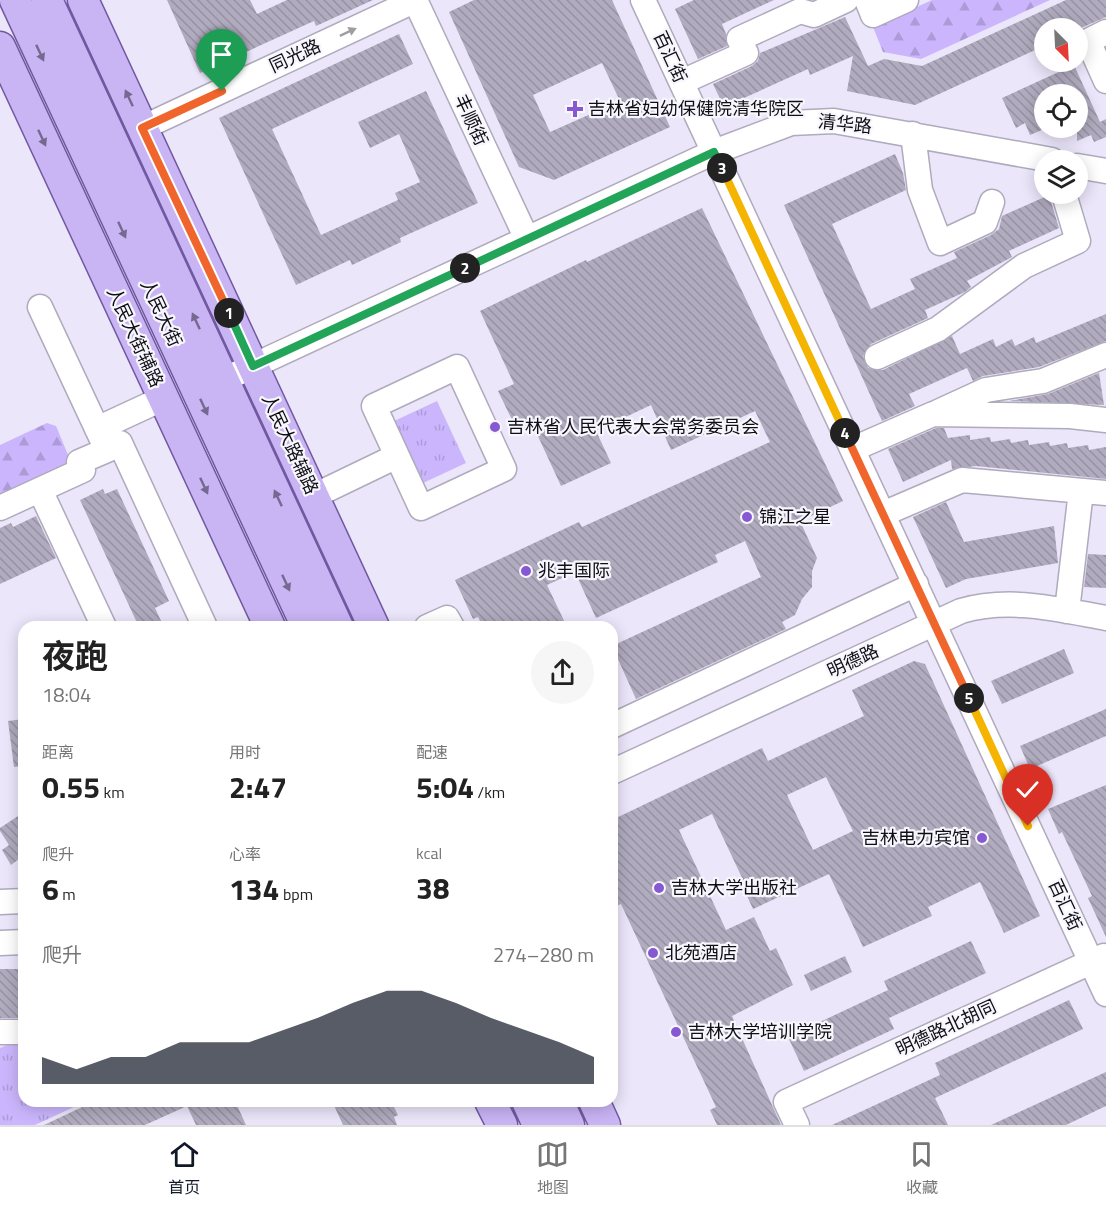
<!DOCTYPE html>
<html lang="zh">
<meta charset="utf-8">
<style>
:root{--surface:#fff;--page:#f6f6f6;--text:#222;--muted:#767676;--line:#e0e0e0;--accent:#111827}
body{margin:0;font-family:"Titillium Web","Noto Sans SC",sans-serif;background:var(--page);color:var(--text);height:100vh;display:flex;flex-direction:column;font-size:22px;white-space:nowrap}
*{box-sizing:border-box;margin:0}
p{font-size:20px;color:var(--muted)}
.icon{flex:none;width:33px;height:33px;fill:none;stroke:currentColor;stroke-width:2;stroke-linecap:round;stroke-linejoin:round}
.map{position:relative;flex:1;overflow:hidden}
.details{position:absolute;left:18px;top:621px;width:600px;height:486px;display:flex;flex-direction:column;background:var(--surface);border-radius:18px;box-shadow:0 3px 15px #0003}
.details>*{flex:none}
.needle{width:39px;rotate:156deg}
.tools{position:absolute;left:1034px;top:18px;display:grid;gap:12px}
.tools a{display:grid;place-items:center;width:54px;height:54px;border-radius:50%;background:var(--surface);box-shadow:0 3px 15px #0003;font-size:30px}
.pin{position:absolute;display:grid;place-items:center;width:51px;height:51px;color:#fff;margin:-62px -26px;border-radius:50% 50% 50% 0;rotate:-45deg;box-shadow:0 0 6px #0007}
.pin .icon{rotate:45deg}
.km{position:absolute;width:30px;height:30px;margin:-15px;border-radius:50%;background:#222;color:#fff;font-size:16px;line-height:30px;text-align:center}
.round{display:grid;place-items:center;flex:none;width:63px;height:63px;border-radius:32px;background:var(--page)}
.headline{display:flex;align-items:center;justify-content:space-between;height:102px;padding:0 24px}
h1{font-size:33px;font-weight:700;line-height:45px}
.metrics{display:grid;grid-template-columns:repeat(3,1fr);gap:9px;height:102px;padding:6px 24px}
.metrics div{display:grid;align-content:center}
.metrics b{font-size:30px;font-weight:700}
.metrics small{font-size:16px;font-weight:400}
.metrics p{font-size:16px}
.chart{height:168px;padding:12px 24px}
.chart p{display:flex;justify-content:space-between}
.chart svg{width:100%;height:108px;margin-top:6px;fill:var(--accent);opacity:.7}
.tabs{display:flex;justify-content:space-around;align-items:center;height:84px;border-top:2px solid var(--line);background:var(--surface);font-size:16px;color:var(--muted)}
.tabs a{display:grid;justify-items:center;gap:3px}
.tabs .current{color:var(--accent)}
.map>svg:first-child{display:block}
.grass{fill:url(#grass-tufts)}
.forest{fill:url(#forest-firs)}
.building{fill:url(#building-back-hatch);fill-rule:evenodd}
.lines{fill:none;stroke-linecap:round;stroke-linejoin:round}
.minor-casing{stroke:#afaabc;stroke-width:27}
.major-casing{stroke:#7059a0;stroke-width:33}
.minor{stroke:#fff;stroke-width:24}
.major{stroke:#c9b4f4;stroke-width:30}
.oneway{fill:#9f9fa1}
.oneway2{fill:#75698f}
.split-1-casing{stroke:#fff;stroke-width:12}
.split-2-casing{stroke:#fff;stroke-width:12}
.split-3-casing{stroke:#fff;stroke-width:12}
.split-4-casing{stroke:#fff;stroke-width:12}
.split-5-casing{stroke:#fff;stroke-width:12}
.split-6-casing{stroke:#fff;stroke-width:12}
.split-1{stroke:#f0652b;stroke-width:8}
.split-2{stroke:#22a559;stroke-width:8}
.split-3{stroke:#22a559;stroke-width:8}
.split-4{stroke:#f5b400;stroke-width:8}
.split-5{stroke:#f0652b;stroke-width:8}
.split-6{stroke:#f5b400;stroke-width:8}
.poi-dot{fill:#8658d2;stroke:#f8f6fd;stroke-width:2}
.labels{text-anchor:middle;stroke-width:4.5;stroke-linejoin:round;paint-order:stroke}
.street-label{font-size:18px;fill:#0f0e14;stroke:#f8f6fd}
.poi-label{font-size:18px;fill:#0f0e14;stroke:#f8f6fd;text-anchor:start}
</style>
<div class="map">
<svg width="1106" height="1125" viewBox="0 0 1106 1125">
<defs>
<pattern id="grass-tufts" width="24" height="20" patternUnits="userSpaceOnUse" patternTransform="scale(1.5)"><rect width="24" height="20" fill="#cbb6fd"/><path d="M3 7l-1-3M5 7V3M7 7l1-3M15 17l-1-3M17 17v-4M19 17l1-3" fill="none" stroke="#ad9bd8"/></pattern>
<pattern id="forest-firs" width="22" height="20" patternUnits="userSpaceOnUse" patternTransform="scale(1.5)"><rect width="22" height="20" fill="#cbb6fd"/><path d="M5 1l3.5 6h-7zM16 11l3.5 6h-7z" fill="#ad9bd8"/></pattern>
<pattern id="building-back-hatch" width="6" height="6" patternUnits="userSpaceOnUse" patternTransform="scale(1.5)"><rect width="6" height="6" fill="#b0abbe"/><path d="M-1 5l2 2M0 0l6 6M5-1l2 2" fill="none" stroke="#9692a2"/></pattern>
</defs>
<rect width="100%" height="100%" fill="#ebe6fa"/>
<path class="grass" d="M437,401L466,463L421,484L392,422Z
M18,1040H24V1101H87L35,1125H0V1048Z"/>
<path class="forest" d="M932,0H1050L921,59L883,52L873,27Z
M47,423L56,426L71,462L0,499V445Z"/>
<path class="building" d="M167,0H250L257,14L287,0H373L316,26L314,21L200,73Z
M474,0H612L670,127L554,180L519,167L449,12ZM602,63L620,101L550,132L533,95Z
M694,0H774L722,24L726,34L727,46L698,59L675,9Z
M1066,0H1106V17L1081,28H1044V46L915,105L847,91L853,56L810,75L808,69L724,107L713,84L752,66L758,61L760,53L845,17L868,66L884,59L922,66Z
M399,34L413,64L272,129L321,235L398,200L395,193L420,182L399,134L370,148L358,122L426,91L478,203L400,238L401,242L352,265L350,260L296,285L219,118Z
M1074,65L1100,122L1106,119V137L1094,142L1091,135L1077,141V94H1044V129L1030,135L1025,123L1016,128L1002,98Z
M895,154L903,173L906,190L832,224L871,309L915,289L910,279L957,258L954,252L991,235L999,229L1002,216L1049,195L1059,228L1009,251L1012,257L967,281L971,287L965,292L925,310L928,318L871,344L863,356L868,368L883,370L952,336L960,354L993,339L996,347L1012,339L1015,346L1034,337L1036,343L1106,314V341L1039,367L983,376L973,381L967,368L909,394L915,406L882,421L784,205Z
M702,208L843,501L800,521L817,558L812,571V587L802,599L795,615L782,622L786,629L636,699L612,646L761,577L745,541L715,555L718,562L596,618L575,572L547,585L567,627H483L478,617L473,619L455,580L579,522L582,527L770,442L755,411L671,450L651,405L596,431L611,463L561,486L531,421L516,428L498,391L514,384L480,311L586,260L587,262Z
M1099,373L1104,405L1009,401L1048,394Z
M936,428H944L948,438L970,435V440L990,437L991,442L1010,439L1011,443L1028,440L1029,445L1049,442L1050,446L1067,443L1068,448L1088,445L1089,450L1106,447V479L976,466L952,469L951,460L903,482L888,449Z
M103,489L105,494L117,489L169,601L155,608L162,623L153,627H139L80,500Z
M946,502L964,542L1054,526L1058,563L966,579L946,588L913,517Z
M36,516L56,558L0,584V528L11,523L13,527Z
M1088,554L1106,555V588L1084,587Z
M1064,649L1074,673L1002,704L991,681Z
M914,661L925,664L1040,916L1004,933L980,882L928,907L932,916L863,947L829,874L753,909L741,883L744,882L712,814L679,830L726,930L754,917L770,951L776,948L793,985L732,1016L781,1125H717L710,1110L716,1107L621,904L612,908V820L762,748L768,761L864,716L852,690ZM826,777L853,831L813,850L787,795Z
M1106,709V736L1030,769L1020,746Z
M24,719V766L14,767L8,721Z
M1106,785V937L1088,898L1092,896L1062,832L1059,834L1048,809Z
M24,812V867L19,859L11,865L2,850L9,845L0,831V828Z
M971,941L986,973L889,1018L894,1029L804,1071L788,1037L888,990L884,981Z
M845,956L852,972L811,991L804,975Z
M0,969H24V1018H0Z
M1069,1000L1083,1029L935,1098L948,1125H832L940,1075L935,1063Z
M1106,1072V1106L1066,1125H991Z
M95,1101H235L246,1125H196L187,1106L145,1125H44Z
M332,1101H391L398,1115L394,1117L397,1125H343Z"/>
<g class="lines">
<defs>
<path id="minor" d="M415,0L527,239
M643,0L1106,994
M867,0L873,15L906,0
M1106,32L1088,41L1106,81
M682,82L746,53L739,39L800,11L814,15L846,0
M142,128L416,0
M913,134L920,190L940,243L985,222L992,202
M1077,166L1106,171
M40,307L107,450L120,443L205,627
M877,357L938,329L1024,266L1078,241L1064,194
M457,367L504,469L421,508L374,406Z
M223,380L714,152L791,123L834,121L1052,160
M938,412L986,390L1043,381L1106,355
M97,429L164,398
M853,449L933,414L1070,416L1106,420
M40,490L104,627
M314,496L397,456
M0,508L83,470L79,462L107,450
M883,514L962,480L1106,493
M1067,611L1081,491
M427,627L447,618L452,627
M612,726L916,584
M612,772L961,611C1010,597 1056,609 1106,618
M0,902L24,901
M0,943L24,942
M0,1032H24
M797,1125L786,1102L1104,956"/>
<path id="major" d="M15,0L307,627
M47,0L338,627
M83,0L374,627
M0,47L270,627
M490,1101L502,1125
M527,1101L538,1125
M558,1101L569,1125
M594,1101L605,1125"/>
</defs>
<use href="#minor" class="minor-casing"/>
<use href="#major" class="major-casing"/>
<use href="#minor" class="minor"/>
<use href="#major" class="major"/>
</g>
<defs><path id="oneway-solid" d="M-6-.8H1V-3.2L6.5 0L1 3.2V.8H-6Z" transform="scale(1.5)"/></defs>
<use class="oneway" href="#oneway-solid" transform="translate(348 32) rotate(-25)"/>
<g class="oneway2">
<use href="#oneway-solid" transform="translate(40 53) rotate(65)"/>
<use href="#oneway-solid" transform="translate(129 98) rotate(-115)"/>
<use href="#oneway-solid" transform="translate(42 138) rotate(65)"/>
<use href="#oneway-solid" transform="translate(122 230) rotate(65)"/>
<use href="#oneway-solid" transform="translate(196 321) rotate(-115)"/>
<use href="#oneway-solid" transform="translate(204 407) rotate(65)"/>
<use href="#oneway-solid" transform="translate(204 486) rotate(65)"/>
<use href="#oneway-solid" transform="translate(278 498) rotate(-115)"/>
<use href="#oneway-solid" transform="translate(286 583) rotate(65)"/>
</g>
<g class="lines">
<defs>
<path id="split-1" d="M222,91L142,128L229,313"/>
<path id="split-2" d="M229,313L253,366L465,268"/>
<path id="split-3" d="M465,268L714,152L722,168"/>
<path id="split-4" d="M722,168L845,433"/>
<path id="split-5" d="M845,433L969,698"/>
<path id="split-6" d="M969,698L1028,826"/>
</defs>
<use href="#split-1" class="split-1-casing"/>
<use href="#split-2" class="split-2-casing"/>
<use href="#split-3" class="split-3-casing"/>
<use href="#split-4" class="split-4-casing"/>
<use href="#split-5" class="split-5-casing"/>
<use href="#split-6" class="split-6-casing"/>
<use href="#split-1" class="split-1"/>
<use href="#split-2" class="split-2"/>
<use href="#split-3" class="split-3"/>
<use href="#split-4" class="split-4"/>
<use href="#split-5" class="split-5"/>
<use href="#split-6" class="split-6"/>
</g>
<g class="poi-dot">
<path d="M572 100h6v6h6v6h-6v6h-6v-6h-6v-6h6z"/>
<circle cx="495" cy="427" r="6"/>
<circle cx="747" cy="517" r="6"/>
<circle cx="526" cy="571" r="6"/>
<circle cx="982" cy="838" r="6"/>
<circle cx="659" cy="888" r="6"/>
<circle cx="653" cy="953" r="6"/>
<circle cx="676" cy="1032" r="6"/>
</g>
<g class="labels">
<g class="street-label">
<text transform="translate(295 56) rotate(-25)" y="6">同光路</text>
<text transform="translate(670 57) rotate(65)" y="6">百汇街</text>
<text transform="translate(471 120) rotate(65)" y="6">丰顺街</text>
<text transform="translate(845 124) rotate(6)" y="6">清华路</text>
<text transform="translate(161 313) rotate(65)" y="6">人民大街</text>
<text transform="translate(135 337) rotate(65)" y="6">人民大街辅路</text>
<text transform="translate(290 444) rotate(65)" y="6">人民大路辅路</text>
<text transform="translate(853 661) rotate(-25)" y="6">明德路</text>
<text transform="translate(1065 905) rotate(65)" y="6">百汇街</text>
<text transform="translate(946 1028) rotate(-25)" y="6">明德路北胡同</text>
</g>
<g class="poi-label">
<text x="588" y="115">吉林省妇幼保健院清华院区</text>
<text x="507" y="433">吉林省人民代表大会常务委员会</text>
<text x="759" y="523">锦江之星</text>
<text x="538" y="577">兆丰国际</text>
<text x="970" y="844" text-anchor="end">吉林电力宾馆</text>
<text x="671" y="894">吉林大学出版社</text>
<text x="665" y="959">北苑酒店</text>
<text x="688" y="1038">吉林大学培训学院</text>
</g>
</g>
</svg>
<div class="tools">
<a><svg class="needle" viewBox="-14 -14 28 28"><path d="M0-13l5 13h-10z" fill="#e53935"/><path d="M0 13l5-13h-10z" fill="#767676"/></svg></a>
<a><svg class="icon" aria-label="locate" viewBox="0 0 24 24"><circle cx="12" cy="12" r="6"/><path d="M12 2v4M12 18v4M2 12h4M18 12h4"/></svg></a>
<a><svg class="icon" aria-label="layers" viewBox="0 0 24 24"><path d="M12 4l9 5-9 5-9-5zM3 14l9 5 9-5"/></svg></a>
</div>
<div class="pin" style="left:222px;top:91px;background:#1e9e55"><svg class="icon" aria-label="arrive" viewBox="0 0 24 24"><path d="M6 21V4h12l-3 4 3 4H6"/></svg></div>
<div class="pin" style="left:1028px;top:826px;background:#d93025"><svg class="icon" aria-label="check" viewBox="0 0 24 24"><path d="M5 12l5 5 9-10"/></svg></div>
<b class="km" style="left:229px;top:313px">1</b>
<b class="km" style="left:465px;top:268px">2</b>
<b class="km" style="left:722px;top:168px">3</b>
<b class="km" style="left:845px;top:433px">4</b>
<b class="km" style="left:969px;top:698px">5</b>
<section class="details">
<div class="headline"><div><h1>夜跑</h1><p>18:04</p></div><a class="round"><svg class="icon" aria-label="share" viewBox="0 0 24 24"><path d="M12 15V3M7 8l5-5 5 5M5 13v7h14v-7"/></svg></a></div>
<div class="metrics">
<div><p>距离</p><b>0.55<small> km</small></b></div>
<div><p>用时</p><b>2:47</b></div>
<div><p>配速</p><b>5:04<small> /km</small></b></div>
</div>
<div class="metrics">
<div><p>爬升</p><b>6<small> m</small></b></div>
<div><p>心率</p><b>134<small> bpm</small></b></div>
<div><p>kcal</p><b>38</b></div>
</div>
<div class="chart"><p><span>爬升</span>274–280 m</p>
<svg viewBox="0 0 160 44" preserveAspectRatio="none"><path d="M0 44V33L10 38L20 33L30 33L40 27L50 27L60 27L70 22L80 17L90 11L100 6L110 6L120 11L130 17L140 22L150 27L160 33V44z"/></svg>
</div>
</section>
</div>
<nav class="tabs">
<a class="current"><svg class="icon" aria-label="home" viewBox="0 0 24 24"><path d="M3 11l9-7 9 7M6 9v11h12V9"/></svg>首页</a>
<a><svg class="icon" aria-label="map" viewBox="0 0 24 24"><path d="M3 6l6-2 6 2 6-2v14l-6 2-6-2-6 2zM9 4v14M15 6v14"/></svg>地图</a>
<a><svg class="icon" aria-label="saved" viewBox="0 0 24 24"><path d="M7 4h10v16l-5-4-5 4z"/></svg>收藏</a>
</nav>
